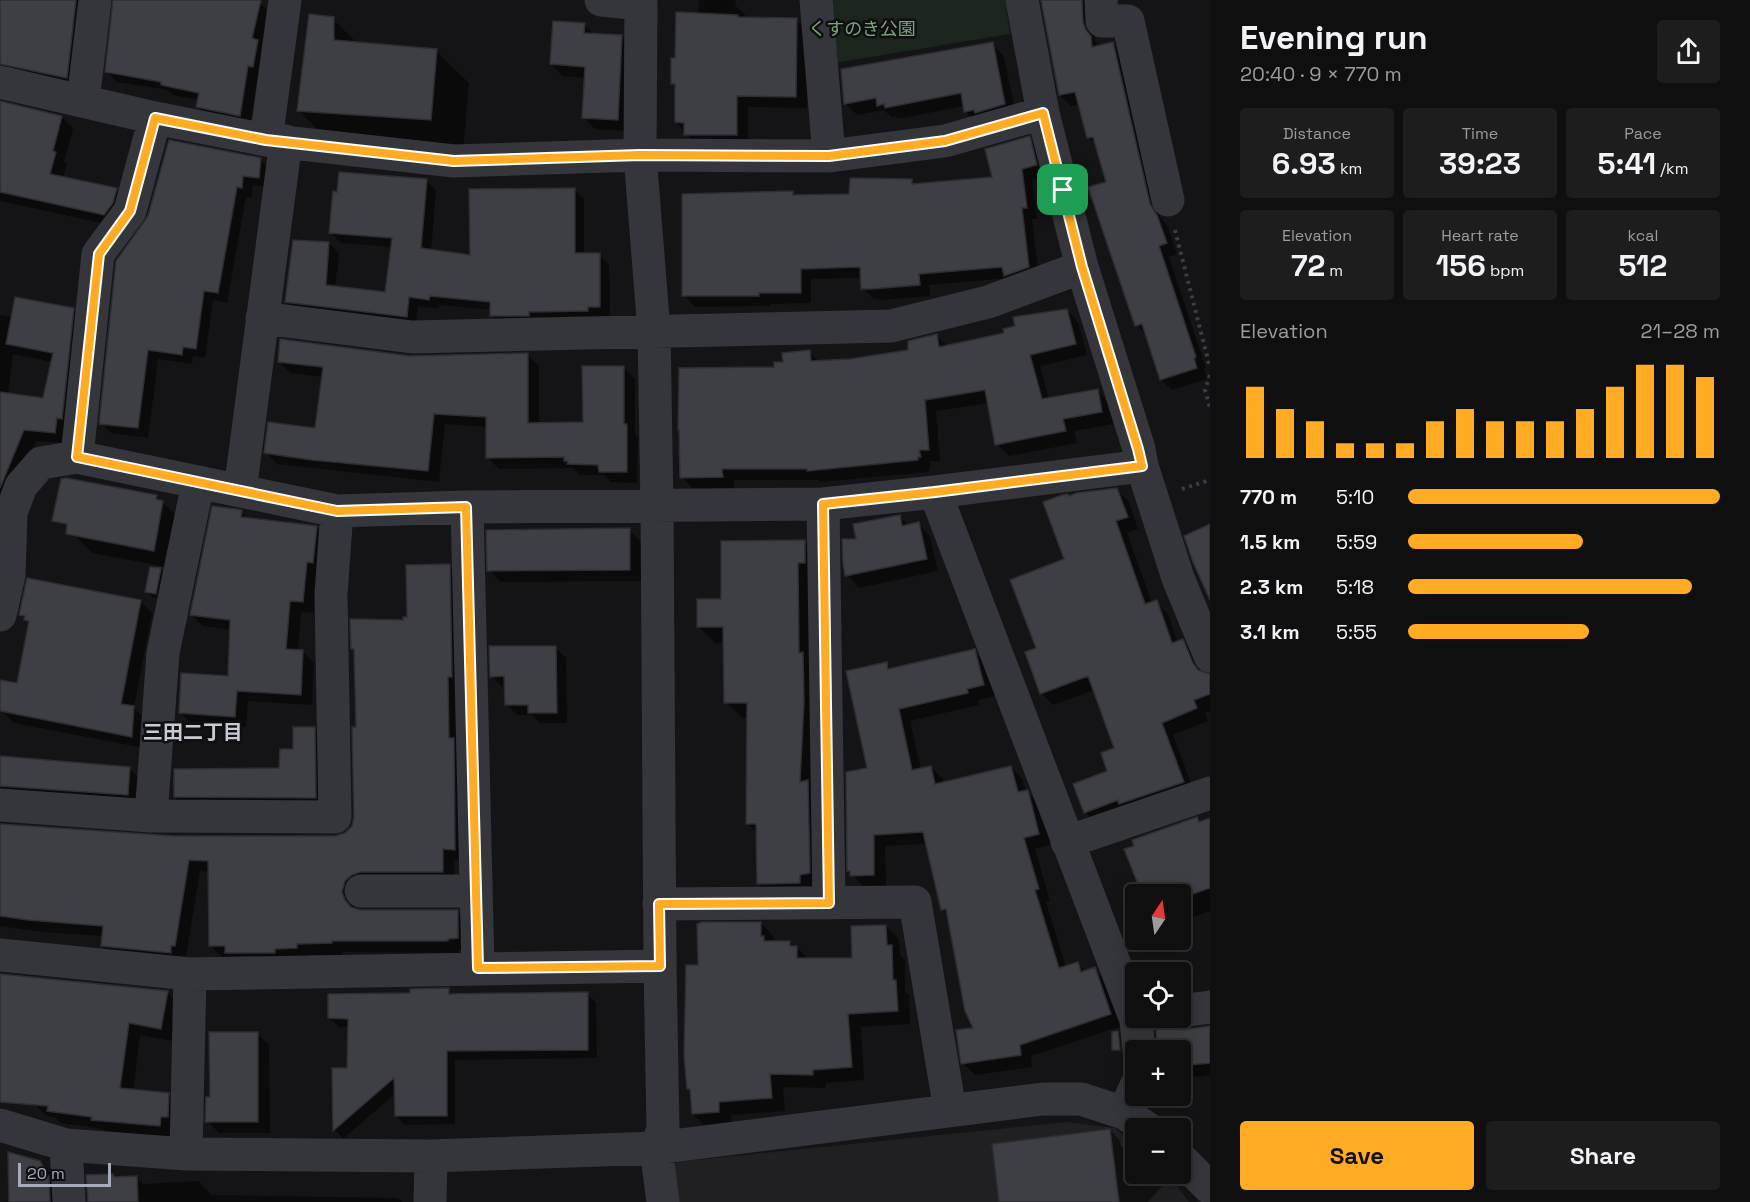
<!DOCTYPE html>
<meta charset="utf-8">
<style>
:root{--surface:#0f0f10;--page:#1d1d1e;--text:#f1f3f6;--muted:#9b9c9f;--line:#2f2f30;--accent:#ffab23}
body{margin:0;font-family:"Space Grotesk","Noto Sans JP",sans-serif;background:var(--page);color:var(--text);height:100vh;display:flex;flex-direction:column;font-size:22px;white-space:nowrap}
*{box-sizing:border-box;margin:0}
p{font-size:20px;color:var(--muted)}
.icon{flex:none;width:33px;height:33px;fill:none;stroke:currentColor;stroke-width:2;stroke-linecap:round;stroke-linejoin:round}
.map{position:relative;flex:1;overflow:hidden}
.details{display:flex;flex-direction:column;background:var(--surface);width:540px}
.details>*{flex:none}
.needle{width:39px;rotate:13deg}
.tools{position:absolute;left:1125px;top:884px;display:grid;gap:12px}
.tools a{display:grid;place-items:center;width:66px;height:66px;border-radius:6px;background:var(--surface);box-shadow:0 3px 15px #0003,0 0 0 2px var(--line);font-size:30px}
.scale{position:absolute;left:18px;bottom:15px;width:93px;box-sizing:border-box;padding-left:6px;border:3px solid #a5abb8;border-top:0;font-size:16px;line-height:21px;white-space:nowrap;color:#a5abb8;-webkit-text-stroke:4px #0f0f11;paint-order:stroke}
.pin{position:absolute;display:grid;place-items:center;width:51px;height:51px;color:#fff;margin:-26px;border-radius:12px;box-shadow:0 3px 9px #0006}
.round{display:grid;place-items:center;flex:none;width:63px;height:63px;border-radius:6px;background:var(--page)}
.summary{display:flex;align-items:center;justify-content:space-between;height:102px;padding:0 30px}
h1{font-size:33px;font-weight:700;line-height:45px}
.figures{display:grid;grid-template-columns:repeat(3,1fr);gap:9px;height:102px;padding:6px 30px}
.figures div{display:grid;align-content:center;border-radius:6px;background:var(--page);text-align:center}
.figures b{font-size:30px;font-weight:700}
.figures small{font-size:16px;font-weight:400}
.figures p{font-size:16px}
.chart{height:168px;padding:12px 30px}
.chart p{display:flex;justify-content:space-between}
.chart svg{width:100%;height:108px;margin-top:6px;stroke:var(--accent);stroke-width:6}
.action{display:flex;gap:12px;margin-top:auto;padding:12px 30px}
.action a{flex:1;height:69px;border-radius:6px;background:var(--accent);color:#111;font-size:24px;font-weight:700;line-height:69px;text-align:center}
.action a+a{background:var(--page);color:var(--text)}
ul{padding:0 30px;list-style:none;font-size:20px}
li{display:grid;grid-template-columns:96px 72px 1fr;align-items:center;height:45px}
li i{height:15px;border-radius:8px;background:var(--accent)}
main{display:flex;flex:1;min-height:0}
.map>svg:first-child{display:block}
.built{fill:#202023}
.green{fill:#1c251d}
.shadow{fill:#0007;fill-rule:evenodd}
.building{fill:#3e3f44;stroke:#2e2e32;stroke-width:1.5}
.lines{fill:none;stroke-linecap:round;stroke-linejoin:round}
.path{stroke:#3b3d43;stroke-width:4;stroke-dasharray:3 4.5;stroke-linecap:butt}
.minor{stroke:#35363c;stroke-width:33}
.route-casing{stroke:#fff;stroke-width:12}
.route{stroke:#ffab23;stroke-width:8}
.labels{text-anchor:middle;stroke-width:5;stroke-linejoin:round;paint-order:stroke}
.park-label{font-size:18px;fill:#7aa47b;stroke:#0f0f11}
.neighbourhood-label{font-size:20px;font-weight:bold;fill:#c6cad3;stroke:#0f0f11}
</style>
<main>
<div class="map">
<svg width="1210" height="1202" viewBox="0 0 1210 1202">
<rect width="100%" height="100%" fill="#141416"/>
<path class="built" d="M1066,1122L1115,1128L1135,1146L1136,1173H1167L1189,1202H670L667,1173L677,1162Z"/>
<path class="green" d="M831,0H1005L1010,34L835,63Z"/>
<path class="shadow" d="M0,0H89L76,87L0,75Z
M115,0H259L260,3L270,13L262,46L267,51L262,76L258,75L250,125L208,117L198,107L199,100L173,95L168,90L117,82L107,72Z
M699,0H736L735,5L746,16V19L796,20L808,31L807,108L748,107V146H698L676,122V88L672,84L676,60L698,15Z
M1043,0H1097L1094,35L1096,43L1100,47L1113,44L1124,55L1160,217L1168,227L1177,254L1169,257L1206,368L1204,369L1207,379L1172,390L1161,380L1147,336L1137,325L1108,183L1098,146L1088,137L1080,104L1071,106L1060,95Z
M333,19L358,44L436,51L469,83L463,152L331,143L299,111Z
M584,25L595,35L621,36L633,49L629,131L595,129L583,117L586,78L563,76L551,64Z
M992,44L1004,56L1016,116L977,123L965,111L964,106L898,119L895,116L891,117L884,110L857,115L845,103Z
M0,102L62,117L73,129L64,162L67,164L63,178L116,190L127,201L115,226L0,201Z
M1029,138L1040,149L1047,176L1032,180L1037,219H1032L1039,278H1008L929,285L930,296L883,300L874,299L862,288V278L811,279V303L770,304V306L695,307L684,295L792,192L797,196L851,195L911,181L916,185L994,178Z
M260,159L270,170L269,187L253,185L252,197H246L227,303L213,300L205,358L193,356L192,364L158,359L148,438L111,433L101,423L118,262Z
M426,180L436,190L431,251L471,257L574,190L584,199V255H599L609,265L610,317L502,326L492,316V310L439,305V309L418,306L416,326L296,311L286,301L329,243L339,253L335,288L387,294L392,247L341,243L331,233Z
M73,310L84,321L66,443L36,441L12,497L0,496V315L13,317ZM13,354L52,362L44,400L8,395Z
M1066,310L1078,322L1087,355L1040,366L1049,399L1098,391L1109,402L1113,424L1074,431L1077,443L1009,456L997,444L989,403L936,411L940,461H930L931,468H929V472L821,482L818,480H734V488L693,489L682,477L776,368L809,352L819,362L850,361L910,351L937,336L948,347L1006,334Z
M528,355L539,366V424L585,423L623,367L635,379V434L638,437L637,483L611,482L604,475H580L573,468L499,469L488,458L487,427L445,424L439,482L277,464L266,452L317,430L323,377L291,373L279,362Z
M1117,490L1129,502L1138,529L1127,533L1152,603L1156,602L1168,614L1178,643L1183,641L1194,653L1203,674L1210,676V711L1205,713L1208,721L1173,735L1195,794L1097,824L1085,812L1109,772L1116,749L1094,690L1053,705L1041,693L1038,649L1066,559L1070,498Z
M157,497L181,520L171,568L92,553L74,535Z
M241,512L249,520L316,527L328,539L318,573L314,613L301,612L298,651H302L314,663L312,705L248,701L246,727L192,724L181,713L229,677L231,630L203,626L192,615Z
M899,516L909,526L918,524L930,536L938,571L859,588L847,575L858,541Z
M629,530L641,542L642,581L501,582L489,570Z
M804,541L820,558L825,889L775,899L759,883L758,834L747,823L748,718H742L726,702L725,643H715L699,627L723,601Z
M449,566L461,578L466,861L454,860L455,884L354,904L355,910L360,911H457L469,923L470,950H459V953L343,952V955H309V960L222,957L210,945V872L200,871L186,957L114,958L102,946L104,936L41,932L0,926V825L174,837H335L345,835L352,827L355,817L358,728L356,652L352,649L408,619Z
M161,570L166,575L161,599L152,597L146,591Z
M140,601L152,613L134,708L146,720L144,748L14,723L2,711L18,685L30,623L21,614Z
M555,647L566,658L567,723H540L532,715H517L506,704V687H502L491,676Z
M974,651L986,663L995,696L978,700L979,705L910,721L921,770L931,767L943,779V783L1011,767L1022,779L1026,792L1039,803L1050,845L1035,849L1050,901L1046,902L1066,967L1077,963L1086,972L1094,969L1106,981L1122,1026L1031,1056L1032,1067L975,1075L963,1063L975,1029L949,916L942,909L927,844L885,846L886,886L864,887L849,871L869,769L886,663L892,669Z
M314,728L325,739L326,809L186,808L175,797L281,770Z
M0,757L129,768L141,780L139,807L0,790Z
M1197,819L1201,823L1210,821V911L1180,922V894H1143Z
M761,923L774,937V943L790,942L809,959L854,960L886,926L899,940L900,955L905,960V992L909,995L910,1024L861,1027L864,1080L826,1083V1088L783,1087L785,1111L731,1115L732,1125L706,1127L693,1114L691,1092L688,1089L700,966Z
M0,975L167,992L179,1004L173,1041L140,1035L133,1091L168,1094L180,1107L172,1138L105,1131L103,1129L61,1123L55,1117L47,1116L34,1104L0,1097Z
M448,990L453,995L587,994L596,1003L597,1058L455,1060V1124L405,1125L396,1116V1093L343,1139L335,1130L333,1070H349V1027H339L330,1018L412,994Z
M1210,1027V1075L1180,1079V1050H1158L1182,1031Z
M257,1033L269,1045L270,1133H219L207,1121L211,1099Z
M1110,1130L1120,1141L1121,1146L1136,1159V1173H1152L1164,1184L1148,1202H1001Z
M40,1163L55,1178L64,1202H0L11,1201Z
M113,1176L116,1179L137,1178L143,1184L198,1181L211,1195L398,1198L402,1202H89Z"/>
<path class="building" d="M0,0H76L67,78L0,64Z
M113,0H261L252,38L258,40L253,67L248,66L240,116L196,107L199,93L161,85V82L105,72Z
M1041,0H1082L1083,22L1086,30L1091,36L1092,47L1113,42L1150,204L1157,215L1167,243L1159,246L1196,357L1194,358L1197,368L1160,380L1142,324L1135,326L1088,187L1106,182L1093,137L1087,138L1075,92L1059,95Z
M676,12L738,15V17L797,18L796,97L737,96V135H684V123L675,122V84H671V58H675Z
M309,14L334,17V40L437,49L431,120L297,111Z
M553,21L585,23L584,33L622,35L618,120L582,118L585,67L550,64Z
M993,42L1005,104L975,113L974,110L964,112L961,93L885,108L884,104L877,106L876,98L844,104L841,69Z
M0,101L62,116L53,151L56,152L50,174L117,188L113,203L104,215L0,192Z
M1030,136L1037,165L1022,169L1027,208H1022L1029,267L1004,276L1002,267L919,274L920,285L871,289H861L860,267L801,269V293H759V296H682V194L793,191V195L849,194L850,178L912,179V184L992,177L985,149Z
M169,140L261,158L259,178L243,176L242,188L237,187L218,293L204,291L196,349L183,347L182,355L148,350L138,428L99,424L116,261L148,216Z
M339,172L427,179L421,248L470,255L469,189L575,188V253H600V307H588V311L529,312V316H490V302L430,296L429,300L409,297L407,317L285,302L293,240L329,242L326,285L385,292L392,238L329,233L333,191L337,192Z
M15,297L74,308L62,419L57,418L55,433L24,430L0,488V392L43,398L53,353L6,344Z
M1067,309L1076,344L1030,355L1042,399L1098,389L1102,412L1063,419L1066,431L995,445L985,390L925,400L929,450H919L921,457H918V460L807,471V469H722L723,477L680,478L679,430H678L679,368L774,367V362H783L782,353L810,350L811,361L850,359L908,350V341L937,334L939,347L1004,333L1003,329L1015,326L1013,317Z
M280,339L410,356L528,353V423L583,422L582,366H624V424H627V472H599L598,465L567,464L568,461H564V457L486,458V417L434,414L428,471L312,460L264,453L268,422L315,428L323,367L278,362Z
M66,478L157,495L156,499L163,501L154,551L66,534L67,524L52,521L61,479Z
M1117,488L1128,517L1116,521L1145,604L1157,600L1172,643L1183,639L1193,663L1198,670L1210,674V694L1194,700L1197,708L1162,723L1184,782L1119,804L1118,800L1084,813L1073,784L1107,771L1101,753L1114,748L1088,676L1040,694L1025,652L1036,648L1010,580L1064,559L1043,502L1062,495L1068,494L1069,496L1077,493Z
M212,506L242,510L241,517L317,526L313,563L307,562L303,602L290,601L286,649L303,650L301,695L237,691L235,717L179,713L181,673L228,676L230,620L190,615Z
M900,515L902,526L919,522L927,559L845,576L843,564L842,539H856L853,524Z
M1210,524V600L1193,562L1184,536Z
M630,528V570L487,571L486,530Z
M805,540V563H798L799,653L803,652L804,702L800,782L808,780L810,873L800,875V883L757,884L756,824H746L747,703H724L723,627H697V599H721V541Z
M450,564L452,677H448L449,738H454L455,850L443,849V872H360L352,875L345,881L342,892L345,900L351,907L360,910H458V938L448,939V941H332V943L297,944V948L275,949V953H225V946H209L208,861L189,860L175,946H171V953L101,946L103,926L28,920L0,916V824L174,836H335L345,833L352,826L354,817L352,727H356L354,649H351L350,619L403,620V617H407L406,565Z
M150,567L161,568L156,594L145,592Z
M27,578L141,600L121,704L134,706L132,737L0,711V680L17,683L29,621L24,620L25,616L19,615Z
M489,646H556L557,713H528V705H505L504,676L490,677Z
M975,649L984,685L967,689L968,693L899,709L912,770L931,766L935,784L1011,766L1018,792L1028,790L1039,834L1024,838L1039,889L1035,890L1059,968L1078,962L1081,972L1095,967L1111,1014L1020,1045L1021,1055L961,1064L956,1030L973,1028L965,1011L946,909L941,910L923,832L874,835V875L850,876V871H847L846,772L867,768L846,671L887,662L888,669Z
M293,727H315L316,798L174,797V769L279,768L280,749H293Z
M0,756L130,767L128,795L0,786Z
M1197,817L1199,822L1210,818V888L1193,894H1142L1124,849L1134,846L1132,840Z
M702,922H761V936H764V941H790V946H797V958H852L851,926L886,925L887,945H892L893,980H896L898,1011L848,1014L852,1067L813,1070V1075L770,1074L772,1098L719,1102V1112L692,1114L690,1089H687L684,1056L686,965H698L697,924Z
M0,974L168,991L161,1029L129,1023L120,1088L169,1093L168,1117H161L160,1126L91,1120L92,1117L47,1111L48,1106L0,1102Z
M449,988V994L588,992V1050L447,1051V1116H395L394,1078L333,1131L332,1068H347L348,1019L328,1018V994L410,993V989Z
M1159,1024H1167L1173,1028L1182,1030L1210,1026V1063L1180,1066V1050H1157L1156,1028H1159Z
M1118,1031L1120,1050H1112V1032Z
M209,1032H258V1122H205L206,1097H210Z
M1110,1129L1119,1202H999L992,1144Z
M8,1152L40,1161L49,1177L50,1202H9Z
M113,1174L114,1177L137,1176L138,1202H88L86,1175Z"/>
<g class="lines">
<path class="path" d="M1175,230L1210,368
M1210,375L1205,390L1210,408
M1182,489L1210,480"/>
<path class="minor" d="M601,0L641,4
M641,0L640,155L654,331L657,506L660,966L663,1129L656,1148L663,1202
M816,0L829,156
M1022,0L1043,113L1082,267L1139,449L1142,466L1178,578L1210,656
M1101,0L1102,21H1128L1168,200
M0,82L155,118L266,140L454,161L640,155L829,156L945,141L1043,113
M83,101L95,0
M266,140L285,0
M262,318L412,337L891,326L988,302L1082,267
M77,457L98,254L130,211L155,118
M240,491L286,141
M935,492L1136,1020L1139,1050
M823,504L829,903
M467,507L478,968
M0,615L9,575L11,513L21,486L41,463L77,457L337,511L467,507L823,504L935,492L1142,466
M0,805L151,816L335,817L331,594L337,511
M151,816L163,653L198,483
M1067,842L1210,793
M361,891H476
M659,904L915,902L950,1110
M0,955L190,974L660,966
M1180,1011L1210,1007
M1124,1113L1136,1086
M0,1125L66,1145L186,1154L431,1156L656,1148L1043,1099H1081L1124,1113L1147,1128
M66,1145L69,1202
M186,1154L190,974
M1180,1158L1210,1188
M430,1202L431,1156"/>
</g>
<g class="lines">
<defs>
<path id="route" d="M1043,113L1082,267L1138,449L1142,466L935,492L823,504L829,903L659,904L660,966L478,968L466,507L337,511L77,457L99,254L130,211L155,118L266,140L454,161L640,155L829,156L945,141Z"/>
</defs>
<use href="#route" class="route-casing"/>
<use href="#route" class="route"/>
</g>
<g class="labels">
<g class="park-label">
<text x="862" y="35">くすのき公園</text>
</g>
<g class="neighbourhood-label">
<text x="193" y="739">三田二丁目</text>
</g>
</g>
</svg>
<div class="tools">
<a><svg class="needle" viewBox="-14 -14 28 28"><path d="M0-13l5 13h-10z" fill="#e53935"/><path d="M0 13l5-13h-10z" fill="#9b9c9f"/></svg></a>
<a><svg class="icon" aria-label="locate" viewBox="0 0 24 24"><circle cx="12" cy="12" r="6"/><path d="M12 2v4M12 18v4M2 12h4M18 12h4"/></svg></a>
<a>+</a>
<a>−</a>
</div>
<div class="scale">20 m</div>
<div class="pin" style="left:1063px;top:190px;background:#1e9e55"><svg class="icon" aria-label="arrive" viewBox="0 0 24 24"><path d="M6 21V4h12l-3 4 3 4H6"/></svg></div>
</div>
<section class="details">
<div class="summary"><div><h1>Evening run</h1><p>20:40 · 9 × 770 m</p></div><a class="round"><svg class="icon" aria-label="share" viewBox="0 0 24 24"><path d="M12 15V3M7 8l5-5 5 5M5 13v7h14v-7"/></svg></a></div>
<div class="figures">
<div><p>Distance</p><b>6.93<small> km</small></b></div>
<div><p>Time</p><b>39:23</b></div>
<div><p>Pace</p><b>5:41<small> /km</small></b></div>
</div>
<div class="figures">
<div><p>Elevation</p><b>72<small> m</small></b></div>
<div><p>Heart rate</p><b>156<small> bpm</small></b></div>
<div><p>kcal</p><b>512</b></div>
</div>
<div class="chart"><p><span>Elevation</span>21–28 m</p>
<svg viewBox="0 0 160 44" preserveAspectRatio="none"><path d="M5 44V15M15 44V24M25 44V29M35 44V38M45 44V38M55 44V38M65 44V29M75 44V24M85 44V29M95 44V29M105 44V29M115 44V24M125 44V15M135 44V6M145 44V6M155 44V11"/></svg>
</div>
<ul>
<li><b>770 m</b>5:10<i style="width:100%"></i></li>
<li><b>1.5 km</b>5:59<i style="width:56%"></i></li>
<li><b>2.3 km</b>5:18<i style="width:91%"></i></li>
<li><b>3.1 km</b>5:55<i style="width:58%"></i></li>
</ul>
<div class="action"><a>Save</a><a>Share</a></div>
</section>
</main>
